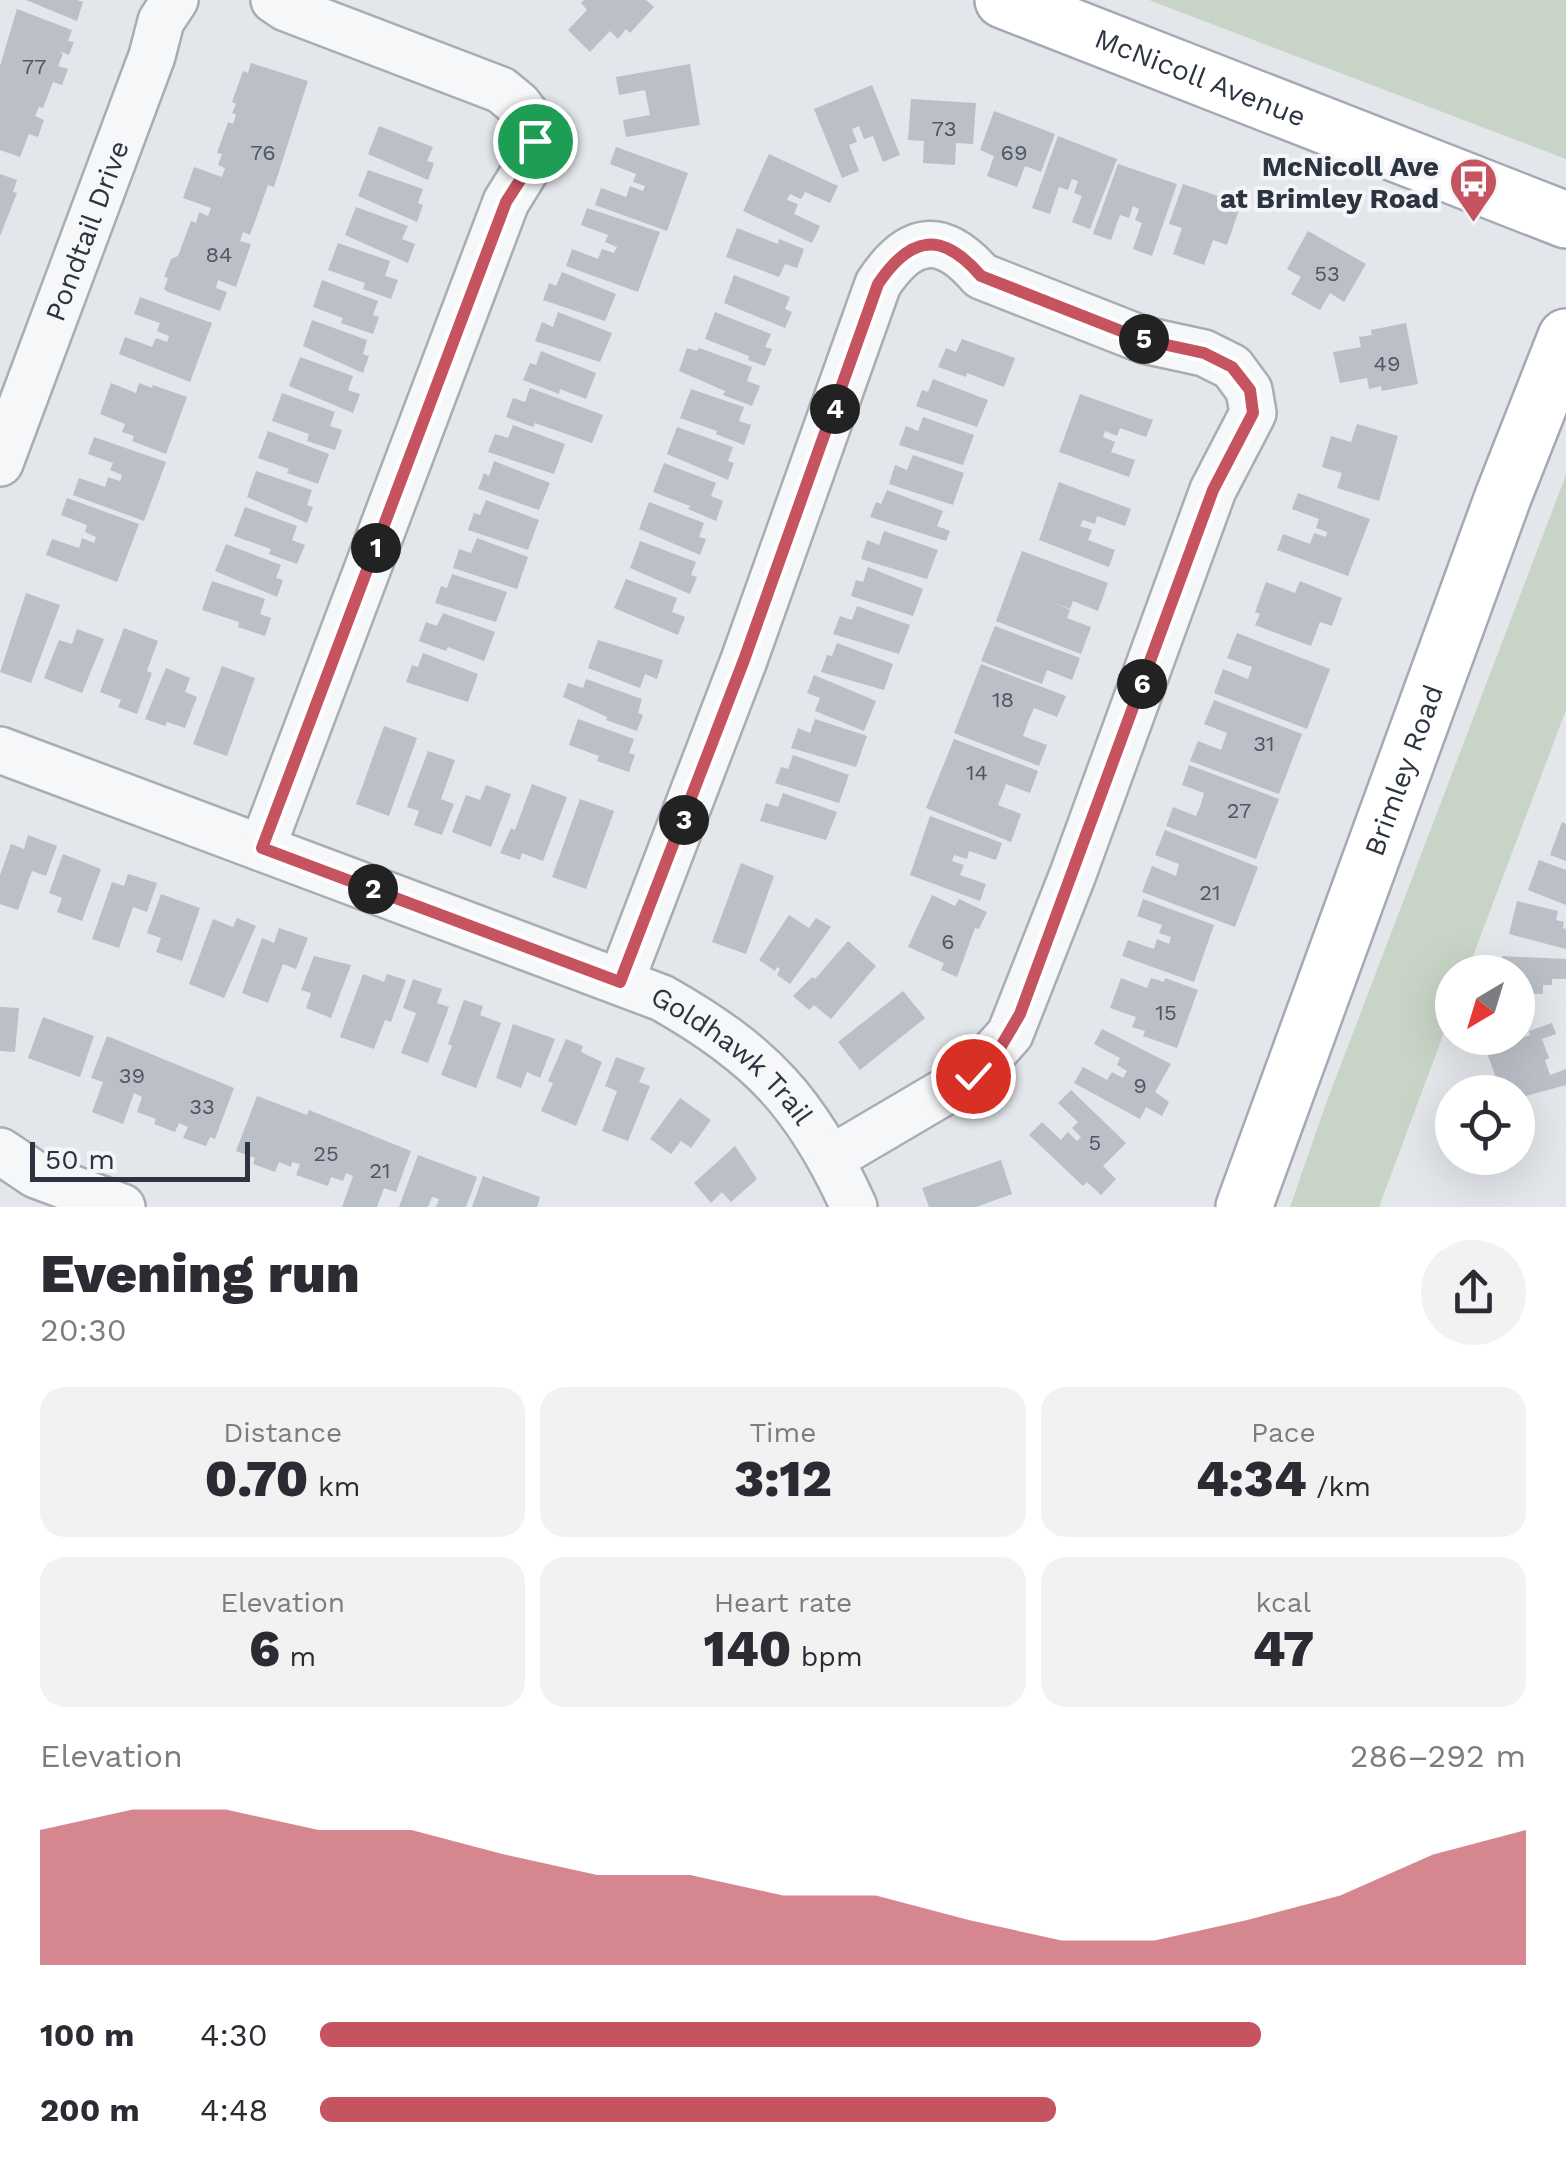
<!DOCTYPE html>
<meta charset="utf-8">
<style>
:root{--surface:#fff;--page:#f2f2f3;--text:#2b2b33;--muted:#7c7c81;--accent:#c55360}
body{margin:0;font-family:"Work Sans",sans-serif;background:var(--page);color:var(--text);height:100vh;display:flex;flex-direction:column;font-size:38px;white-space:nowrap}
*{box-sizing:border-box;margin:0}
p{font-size:32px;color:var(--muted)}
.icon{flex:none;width:55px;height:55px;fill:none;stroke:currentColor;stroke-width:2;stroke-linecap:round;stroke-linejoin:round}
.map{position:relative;height:1207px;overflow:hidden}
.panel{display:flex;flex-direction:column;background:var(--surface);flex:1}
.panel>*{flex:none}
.needle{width:65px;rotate:218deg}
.controls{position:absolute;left:1435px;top:955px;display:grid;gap:20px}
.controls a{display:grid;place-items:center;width:100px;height:100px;border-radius:50%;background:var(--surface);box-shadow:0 10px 40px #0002;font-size:50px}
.scale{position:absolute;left:30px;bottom:25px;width:220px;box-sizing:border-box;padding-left:10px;border:5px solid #2c3341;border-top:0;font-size:28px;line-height:35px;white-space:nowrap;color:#2c3341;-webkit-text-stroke:8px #f3f5f8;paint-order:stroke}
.pin{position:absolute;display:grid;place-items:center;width:85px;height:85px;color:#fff;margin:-42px;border:5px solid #fff;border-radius:50%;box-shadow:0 2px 10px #0007}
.km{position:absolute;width:50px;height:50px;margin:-25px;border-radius:50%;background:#222;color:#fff;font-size:28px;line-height:50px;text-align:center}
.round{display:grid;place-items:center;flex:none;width:105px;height:105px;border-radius:52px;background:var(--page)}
.overview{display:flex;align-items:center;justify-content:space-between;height:170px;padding:0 40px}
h1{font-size:55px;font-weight:800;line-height:75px}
.figures{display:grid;grid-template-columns:repeat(3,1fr);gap:15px;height:170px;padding:10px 40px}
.figures div{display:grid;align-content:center;border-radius:25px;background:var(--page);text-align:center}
.figures b{font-size:50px;font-weight:800}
.figures small{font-size:28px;font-weight:400}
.figures p{font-size:28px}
.chart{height:280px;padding:20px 40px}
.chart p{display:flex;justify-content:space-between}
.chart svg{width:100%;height:180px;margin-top:10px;fill:var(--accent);opacity:.7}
ul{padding:0 40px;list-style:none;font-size:32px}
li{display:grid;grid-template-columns:160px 120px 1fr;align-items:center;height:75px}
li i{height:25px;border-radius:12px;background:var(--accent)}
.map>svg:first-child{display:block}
.green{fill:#c8d4c5}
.building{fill:#bbbfc7}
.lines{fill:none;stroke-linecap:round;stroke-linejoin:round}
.minor-casing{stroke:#a8adb4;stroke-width:50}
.major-casing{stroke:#a4aab5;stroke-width:60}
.minor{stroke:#f6f7f9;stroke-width:45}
.major{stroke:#fff;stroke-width:55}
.route-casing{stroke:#fff;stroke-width:20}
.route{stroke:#c55360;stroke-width:12}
.labels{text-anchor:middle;stroke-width:8;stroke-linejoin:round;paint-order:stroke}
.number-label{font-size:22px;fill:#505662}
.street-label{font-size:28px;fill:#2c3341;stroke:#f3f5f8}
.poi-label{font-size:28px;font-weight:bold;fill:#2c3341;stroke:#f3f5f8;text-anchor:end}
</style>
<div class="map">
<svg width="1566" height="1207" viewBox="0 0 1566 1207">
<rect width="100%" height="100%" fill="#e3e6ea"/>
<path class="green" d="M1149,0H1566V159Z
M1566,475V710L1467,972H1452V1011L1379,1207H1290L1327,1101Z"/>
<path class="building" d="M26,0H77L83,2L77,21Z
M584,0H646L654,7L630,33L626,29L618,39L610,31L590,52L568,30L587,10L581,3Z
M17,9L72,30L68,41L74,42L69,55L60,51L63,54L58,66L68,69L62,85L53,82L43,108L39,107L35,116L44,120L38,137L29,134L20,157L0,150V66Z
M251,63L308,81L274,187L268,185L250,235L243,232L240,241L251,244L236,287L218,280L216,288L227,292L220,311L168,292L164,289L168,278L164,277L171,259L178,256L191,221L196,223L199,212L208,216L211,208L183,198L194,167L222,177L225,168L218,165L222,154L217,153L228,122L233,124L236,115L232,113L236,104L232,102L243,71L248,73Z
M690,64L700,125L626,137L623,120L650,115L645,90L619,95L616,77Z
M872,85L900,155L883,162L873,136L864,139L859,126L852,129L857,142L849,145L859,171L842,178L814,109Z
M911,99L976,103L973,144L956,143L955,165L923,163L924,141L908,140Z
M994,111L1055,134L1041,172L1025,166L1017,187L987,176L994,156L980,150Z
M379,126L433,147L427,161L434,163L428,180L368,154Z
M1058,136L1117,159L1090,229L1072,222L1082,196L1074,193L1078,181L1072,179L1068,190L1059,187L1050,214L1032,208Z
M616,147L688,173L667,231L595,205L601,188L626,197L630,186L643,191L645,186L633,182L636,174L610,164Z
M769,154L838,186L830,203L805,192L801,199L790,194L787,200L798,204L794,214L820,226L812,243L743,211Z
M1118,164L1177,184L1152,256L1133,249L1142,223L1135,220L1139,209L1133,206L1129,218L1120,215L1111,240L1093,234Z
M368,170L423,189L418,203L423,205L417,222L358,196Z
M0,174L17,180L13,192L17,193L0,236Z
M1183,184L1241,204L1227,245L1213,240L1204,265L1173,254L1182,228L1169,224Z
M356,207L408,226L402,239L415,244L408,263L345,235Z
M587,208L660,232L638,292L566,266L572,249L598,259L602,249L614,253L617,247L605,242L608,235L581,225Z
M737,228L778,244L779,239L804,249L797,268L785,264L779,277L726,257Z
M1308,231L1366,264L1344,302L1330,293L1320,310L1291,294L1301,277L1287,269Z
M338,243L390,261L385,276L398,280L391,299L363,289L365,283L328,270Z
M562,272L616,294L605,321L543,300L549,283L556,286Z
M734,275L790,297L785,309L792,312L785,328L724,303Z
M322,280L378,301L373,315L379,317L373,334L341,323L343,318L313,307Z
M140,297L212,323L190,382L119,354L125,337L152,347L156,338L167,342L169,336L157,331L160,323L134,314Z
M558,312L612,333L600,362L535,341L542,322L553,327Z
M715,312L771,334L765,347L772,349L765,366L748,360L749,356L705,339Z
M312,320L367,340L363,354L369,356L363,373L303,346Z
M1406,323L1418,384L1382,391L1381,386L1369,389L1367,378L1340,383L1333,352L1361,347L1359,337L1372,335L1371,330Z
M962,339L1015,358L1004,387L967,373L966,377L938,367L946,348L956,352Z
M687,348L697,351L699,348L752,367L747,381L760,386L752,406L723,395L725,391L679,371Z
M541,351L596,373L586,399L560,389L559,394L523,380L530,363L536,365Z
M300,357L353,376L348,390L360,394L353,413L289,386Z
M933,379L988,400L977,427L916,406L922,390L928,392Z
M111,383L136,393L139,383L152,388L153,385L187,397L166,454L132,441L134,436L122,432L125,424L100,414Z
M530,388L603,415L592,443L535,423L533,427L506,417L513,398L525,402Z
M691,389L744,407L739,421L751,425L744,445L716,434L717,431L680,418Z
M282,393L335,412L330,426L342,430L335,450L307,441L309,434L272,421Z
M1080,394L1153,420L1146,437L1120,428L1117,436L1105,431L1103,437L1115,442L1111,452L1135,460L1129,477L1059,452Z
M923,417L974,435L963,465L899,445L906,426L918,431Z
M1357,424L1398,436L1379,501L1337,488L1342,473L1322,467L1331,436L1351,442Z
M513,425L565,444L554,474L488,452L495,434L508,438Z
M677,427L733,447L728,461L734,463L728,480L667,454Z
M268,431L329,454L318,484L287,473L289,469L258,458Z
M94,437L166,462L144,521L73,495L79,478L105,487L108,477L120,481L122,475L110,470L113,463L88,454Z
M913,455L964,473L953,505L889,484L895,465L907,470Z
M494,461L550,483L539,510L478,489L484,473L489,476Z
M664,463L716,483L711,496L723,501L716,521L688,509L690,506L653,492Z
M256,471L312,490L307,505L313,507L307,523L247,497Z
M1059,482L1131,509L1125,526L1097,516L1095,524L1083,520L1080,526L1092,530L1088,540L1115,550L1109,567L1039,540Z
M887,490L943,511L937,526L950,531L946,541L870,517L876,502L881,504Z
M1298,493L1370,519L1348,576L1277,550L1283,534L1310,544L1314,533L1326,537L1327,532L1316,528L1319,519L1292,509Z
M67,498L139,524L117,582L46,555L52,539L79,548L82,538L94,543L96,537L85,532L87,525L61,515Z
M486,500L539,520L528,550L468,530L474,513L480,515Z
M649,502L704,523L699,537L706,539L700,555L639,529Z
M245,507L297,526L292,540L305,545L297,564L269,554L271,549L234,536Z
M884,531L938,550L927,579L861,559L867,540L879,545Z
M477,538L528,557L517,589L453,568L459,549L471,553Z
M640,541L696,562L691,575L697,577L690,594L630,568Z
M226,544L281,565L276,578L283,580L277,597L215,571Z
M1022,551L1108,583L1098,611L1073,601L1070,609L1053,602L1070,610L1067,618L1091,627L1081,654L996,621Z
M868,567L923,589L913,616L851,596L856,580L863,582Z
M452,574L507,592L496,622L435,603L441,586L447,588Z
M626,579L677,598L672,612L685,617L678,635L614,608Z
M212,581L265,599L260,614L271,618L265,636L238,627L239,622L202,610Z
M1300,581L1342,598L1332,626L1320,622L1311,646L1255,625L1260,614L1255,612L1266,582L1295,593Z
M26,593L60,605L31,683L0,672Z
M857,606L910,625L899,654L833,634L840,616L852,620Z
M443,613L495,632L484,661L448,647L446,651L419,641L426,622L437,626Z
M995,626L1080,658L1072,680L1047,670L1042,684L981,661Z
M124,628L158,641L147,671L152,673L137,714L118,707L121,700L100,692Z
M77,629L104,639L82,693L44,678L59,640L72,644Z
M1237,633L1330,669L1307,729L1214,693L1223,669L1248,679L1252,667L1227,658Z
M598,640L663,660L657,679L645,674L640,688L588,668Z
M837,643L893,664L884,690L821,672L827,655L832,656Z
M423,653L478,674L468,702L406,682L412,665L418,667Z
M981,664L1066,696L1057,717L1034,708L1028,722L1023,736L1047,745L1039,766L954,733Z
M222,666L255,678L227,756L193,744Z
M166,668L190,678L185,692L197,697L185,728L167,722L165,726L145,719Z
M814,675L876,701L864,731L815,711L820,698L807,693Z
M586,679L642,699L638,713L643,715L637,731L606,720L607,717L563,697L568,683L583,688Z
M1214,700L1302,734L1279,794L1190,761L1198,741L1221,750L1225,739L1227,733L1204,724Z
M578,719L634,739L629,753L635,755L629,772L597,761L599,756L569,745Z
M815,719L867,736L856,767L791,748L798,728L810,733Z
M384,726L417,738L389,816L356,804Z
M954,739L1038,771L1030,793L1006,784L998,805L1021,814L1011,842L926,808Z
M428,751L455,760L441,799L454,804L442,835L414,825L419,811L407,807Z
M793,755L849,775L839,803L775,783L781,767L788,769Z
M1189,765L1279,799L1256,859L1166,826L1173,807L1196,816L1201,804L1204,793L1182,785Z
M532,784L567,797L543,861L522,853L520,860L500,853L511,828L515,830Z
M486,785L511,794L491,847L452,832L466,795L480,800Z
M783,793L837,812L826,840L760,821L766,803L778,807Z
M580,799L614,811L586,889L552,877Z
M930,816L1002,843L996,860L969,851L967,859L954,855L952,861L964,865L960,875L986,884L980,901L910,875Z
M1562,822L1566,824V861L1550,855Z
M1165,830L1258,867L1235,927L1142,892L1152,866L1176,876L1179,864L1155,855Z
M28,835L57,846L46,876L32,871L18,910L0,904V875L11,844L24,849Z
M63,854L101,869L82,921L57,912L62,898L49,893Z
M1539,860L1566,870V905L1528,890Z
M741,863L774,876L746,954L712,942Z
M128,874L157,883L147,912L133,907L119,948L92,939L112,882L124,886Z
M161,894L200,908L182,961L156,952L161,938L147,933Z
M932,895L955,906L959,899L987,912L979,929L975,928L957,977L941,970L944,963L908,947Z
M1143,899L1214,925L1194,982L1122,956L1128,940L1154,949L1157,939L1169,944L1171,937L1159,933L1162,925L1137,916Z
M1517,901L1558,911L1556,920L1564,922L1563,928L1566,929V949L1509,934Z
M789,915L809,928L816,918L831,927L790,984L777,975L780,969L777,967L775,971L759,960Z
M237,918L256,926L224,998L189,984L213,919L233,927Z
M279,928L308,938L296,969L283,964L268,1003L242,993L262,938L274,943Z
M848,941L876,966L831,1019L814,1005L809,1010L793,996L812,977L815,979Z
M314,956L351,965L331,1018L306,1008L311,993L301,990Z
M1502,956L1566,959V979H1552V985H1543V994L1518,993V972H1502Z
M363,974L384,982L387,974L406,980L391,1022L385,1020L374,1049L340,1037Z
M1121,978L1147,988L1151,978L1164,982L1165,978L1198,990L1177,1048L1143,1036L1145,1031L1132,1027L1136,1017L1110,1008Z
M413,979L442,989L437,1003L449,1007L428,1063L401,1053L416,1013L403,1008Z
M903,991L925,1018L860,1070L838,1042Z
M464,1000L483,1006L480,1015L501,1023L476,1088L441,1075L452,1046L448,1044Z
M0,1007L19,1008L15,1052L0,1051Z
M43,1017L94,1036L80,1077L28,1058Z
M1552,1023L1556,1034L1542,1039L1549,1058L1545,1060L1550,1075L1566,1069V1085L1518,1098V1092H1501L1486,1050L1530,1035L1529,1031Z
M513,1024L555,1039L540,1078L527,1072L521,1088L496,1078Z
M1102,1029L1171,1064L1155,1092L1169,1102L1162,1116L1146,1107L1140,1119L1074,1083L1083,1067L1107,1080L1112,1072L1123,1078L1127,1071L1117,1065L1120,1058L1094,1044Z
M107,1036L234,1088L215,1139L210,1137L206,1146L183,1138L188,1127L179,1123L175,1132L154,1124L156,1119L137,1112L142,1097L134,1093L123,1124L92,1112L103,1082L91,1078Z
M566,1039L583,1046L581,1052L602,1062L576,1126L541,1111L553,1083L548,1081Z
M616,1057L645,1068L639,1082L650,1086L628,1141L602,1131L617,1091L605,1086Z
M1071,1090L1126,1143L1103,1166L1116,1179L1101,1195L1087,1182L1083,1186L1029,1135L1042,1122L1061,1140L1068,1132L1077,1141L1081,1137L1072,1128L1078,1122L1058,1103Z
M257,1096L307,1115L309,1110L411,1151L396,1192L384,1188L377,1207H342L353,1176L346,1173L343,1181L331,1177L328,1186L296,1175L300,1164L292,1162L291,1167L279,1162L275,1172L253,1164L255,1158L236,1151Z
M680,1098L711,1120L691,1148L681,1141L671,1154L650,1139Z
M735,1146L757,1179L731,1202L722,1192L711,1203L694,1183Z
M418,1155L477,1177L466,1207H436L439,1199L432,1197L428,1207H399Z
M1001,1160L1012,1194L976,1207H929L922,1188Z
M483,1176L540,1197L537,1207H472Z"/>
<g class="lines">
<defs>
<g id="minor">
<path id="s1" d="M0,463L152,56L161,21L175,0"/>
<path id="s2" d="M0,750L662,998C761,1054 807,1103 854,1207"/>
<path d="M262,848L506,202L527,168L535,141L530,120L518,104L501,90L286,8L274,0"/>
<path d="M621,981L744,660L878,284C910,235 942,231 981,276L1144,340L1204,353L1232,367L1249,390L1253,413L1213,490L1073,874L1010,1034L973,1075L832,1158"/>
<path d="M0,1151L36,1175L122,1207"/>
</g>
<g id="major">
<path id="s3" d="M1003,0L1566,220"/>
<path id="s4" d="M1244,1207L1503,497L1566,337"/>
</g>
</defs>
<use href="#minor" class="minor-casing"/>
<use href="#major" class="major-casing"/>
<use href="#minor" class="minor"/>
<use href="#major" class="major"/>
</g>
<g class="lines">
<defs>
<path id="route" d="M535,141L528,168L506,202L262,848L620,982L744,660L878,284C911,235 942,231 981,276L1144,340L1204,353L1232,367L1250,390L1253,413L1213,490L1020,1014L1000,1048L973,1076"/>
</defs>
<use href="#route" class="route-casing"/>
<use href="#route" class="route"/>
</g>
<defs>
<symbol id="bus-pin" viewBox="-11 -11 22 30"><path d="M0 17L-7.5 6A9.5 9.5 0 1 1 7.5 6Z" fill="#c55360" stroke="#f3f5f8"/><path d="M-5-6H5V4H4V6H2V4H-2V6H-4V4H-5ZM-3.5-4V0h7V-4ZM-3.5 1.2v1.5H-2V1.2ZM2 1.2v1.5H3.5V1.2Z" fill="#fff"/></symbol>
</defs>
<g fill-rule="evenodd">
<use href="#bus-pin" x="1446" y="154" width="55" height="75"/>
</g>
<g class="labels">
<g class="number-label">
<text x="34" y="74">77</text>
<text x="944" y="136">73</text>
<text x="263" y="160">76</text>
<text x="1014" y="160">69</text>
<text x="219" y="262">84</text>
<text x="1327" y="281">53</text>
<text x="1387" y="371">49</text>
<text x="1003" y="707">18</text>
<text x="1264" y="751">31</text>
<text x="977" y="780">14</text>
<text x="1239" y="818">27</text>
<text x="1210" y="900">21</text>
<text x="948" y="949">6</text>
<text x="1166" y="1020">15</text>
<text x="132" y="1083">39</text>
<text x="1140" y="1093">9</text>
<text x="202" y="1114">33</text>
<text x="1095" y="1150">5</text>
<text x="326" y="1161">25</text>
<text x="380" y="1178">21</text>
</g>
<g class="street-label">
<text dy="10" stroke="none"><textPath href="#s3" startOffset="212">McNicoll Avenue</textPath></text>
<text dy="10" stroke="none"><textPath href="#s1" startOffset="248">Pondtail Drive</textPath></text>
<text dy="10" stroke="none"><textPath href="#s4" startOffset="465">Brimley Road</textPath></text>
<text dy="10" stroke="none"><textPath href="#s2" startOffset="798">Goldhawk Trail</textPath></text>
</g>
<g class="poi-label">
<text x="1439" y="176">McNicoll Ave<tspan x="1439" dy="32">at Brimley Road</tspan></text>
</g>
</g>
</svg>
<div class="controls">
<a><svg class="needle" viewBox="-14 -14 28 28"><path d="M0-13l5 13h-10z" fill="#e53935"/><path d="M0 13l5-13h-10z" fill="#7c7c81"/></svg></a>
<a><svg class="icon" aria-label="locate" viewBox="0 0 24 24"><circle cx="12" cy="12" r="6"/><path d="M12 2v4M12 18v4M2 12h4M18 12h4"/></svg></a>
</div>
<div class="scale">50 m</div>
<div class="pin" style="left:535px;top:141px;background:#1e9e55"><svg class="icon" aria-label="arrive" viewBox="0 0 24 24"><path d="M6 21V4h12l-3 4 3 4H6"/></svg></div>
<div class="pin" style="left:973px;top:1076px;background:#d93025"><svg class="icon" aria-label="check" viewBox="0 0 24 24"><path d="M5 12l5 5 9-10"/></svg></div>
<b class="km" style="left:376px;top:548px">1</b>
<b class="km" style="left:373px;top:889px">2</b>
<b class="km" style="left:684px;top:820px">3</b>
<b class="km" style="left:835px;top:409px">4</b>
<b class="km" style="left:1144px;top:339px">5</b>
<b class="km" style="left:1142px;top:684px">6</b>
</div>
<section class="panel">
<div class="overview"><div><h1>Evening run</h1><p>20:30</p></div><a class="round"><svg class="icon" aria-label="share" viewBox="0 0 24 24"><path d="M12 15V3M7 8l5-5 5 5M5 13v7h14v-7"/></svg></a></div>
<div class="figures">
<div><p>Distance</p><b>0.70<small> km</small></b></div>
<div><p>Time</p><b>3:12</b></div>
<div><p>Pace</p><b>4:34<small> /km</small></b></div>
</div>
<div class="figures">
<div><p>Elevation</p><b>6<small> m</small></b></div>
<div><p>Heart rate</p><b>140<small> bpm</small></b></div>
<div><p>kcal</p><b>47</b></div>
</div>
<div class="chart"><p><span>Elevation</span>286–292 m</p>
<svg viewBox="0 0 160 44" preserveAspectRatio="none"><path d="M0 44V11L10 6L20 6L30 11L40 11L50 17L60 22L70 22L80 27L90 27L100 33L110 38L120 38L130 33L140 27L150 17L160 11V44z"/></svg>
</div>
<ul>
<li><b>100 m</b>4:30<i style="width:78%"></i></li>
<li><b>200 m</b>4:48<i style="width:61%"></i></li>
</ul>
</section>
